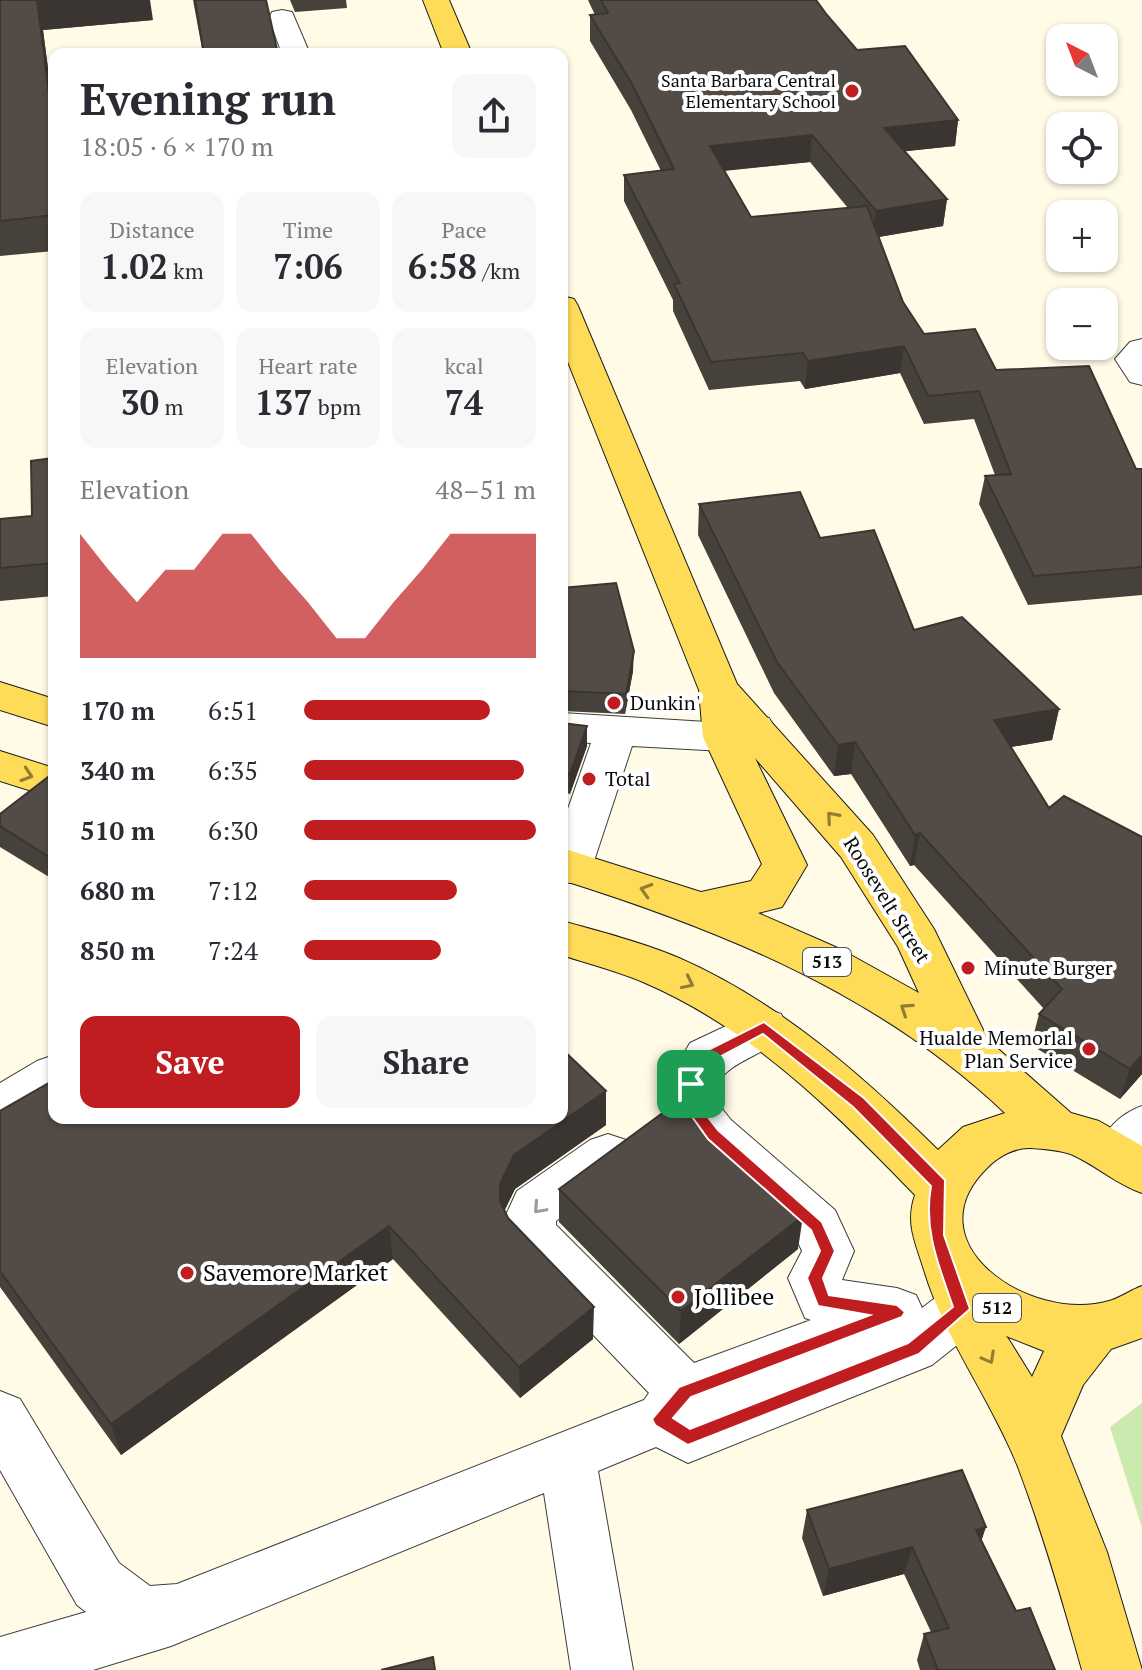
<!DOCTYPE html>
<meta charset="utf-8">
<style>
:root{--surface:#fff;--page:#f7f7f7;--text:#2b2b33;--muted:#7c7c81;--accent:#bf1d1f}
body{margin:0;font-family:"PT Serif",serif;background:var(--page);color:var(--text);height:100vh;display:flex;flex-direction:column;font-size:30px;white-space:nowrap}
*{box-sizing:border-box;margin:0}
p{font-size:26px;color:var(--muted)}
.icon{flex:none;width:44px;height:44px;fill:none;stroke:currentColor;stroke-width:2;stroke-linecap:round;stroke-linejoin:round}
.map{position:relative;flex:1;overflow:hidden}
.drawer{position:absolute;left:48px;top:48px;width:520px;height:1076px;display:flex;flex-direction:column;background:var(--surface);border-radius:16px;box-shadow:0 2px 6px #0004}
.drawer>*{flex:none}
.needle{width:52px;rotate:318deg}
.fabs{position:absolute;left:1046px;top:24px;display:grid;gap:16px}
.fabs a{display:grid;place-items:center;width:72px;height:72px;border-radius:16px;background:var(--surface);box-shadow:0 2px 6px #0004;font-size:40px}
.pin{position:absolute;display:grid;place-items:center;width:68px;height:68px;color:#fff;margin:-34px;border-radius:16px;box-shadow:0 4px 12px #0006}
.round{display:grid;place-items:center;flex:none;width:84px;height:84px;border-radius:16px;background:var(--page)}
.headline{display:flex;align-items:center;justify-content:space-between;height:136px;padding:0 32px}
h1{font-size:44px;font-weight:600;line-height:60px}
.stats{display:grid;grid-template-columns:repeat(3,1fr);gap:12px;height:136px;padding:8px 32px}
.stats div{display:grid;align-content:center;border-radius:16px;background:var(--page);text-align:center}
.stats b{font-size:34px;font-weight:600}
.stats small{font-size:22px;font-weight:400}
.stats p{font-size:22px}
.chart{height:224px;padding:16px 32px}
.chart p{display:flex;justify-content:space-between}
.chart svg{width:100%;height:144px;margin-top:8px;fill:var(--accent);opacity:.7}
.button{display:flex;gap:16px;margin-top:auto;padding:16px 32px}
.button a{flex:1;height:92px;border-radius:16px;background:var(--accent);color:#fff;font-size:32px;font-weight:600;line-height:92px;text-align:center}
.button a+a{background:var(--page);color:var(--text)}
ul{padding:0 32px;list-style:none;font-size:26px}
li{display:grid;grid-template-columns:128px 96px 1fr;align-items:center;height:60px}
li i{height:20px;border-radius:10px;background:var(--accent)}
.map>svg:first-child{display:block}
.green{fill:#cceab0}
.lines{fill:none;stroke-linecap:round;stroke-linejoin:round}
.minor-casing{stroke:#3d3d3d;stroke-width:2}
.major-casing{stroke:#1b1b1b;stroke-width:2}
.minor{fill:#fff;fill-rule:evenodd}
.major{fill:#ffdc57;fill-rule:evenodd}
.wall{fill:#47413c;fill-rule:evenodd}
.shaded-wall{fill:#3a3531}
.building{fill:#534c46;stroke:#3a3531;stroke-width:2}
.oneway{stroke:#917e34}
.oneway2{stroke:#9d9d9d}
.route{fill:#bf1d1f;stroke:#fff;stroke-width:2;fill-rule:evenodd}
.poi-dot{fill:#bf1d1f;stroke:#fff;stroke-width:3}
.labels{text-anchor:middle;stroke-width:8;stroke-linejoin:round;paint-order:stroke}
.far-poi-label{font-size:18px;fill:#0a0a0a;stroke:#fff;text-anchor:end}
.shield{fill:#fff;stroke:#545454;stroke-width:2}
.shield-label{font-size:18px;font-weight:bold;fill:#0a0a0a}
.poi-label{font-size:20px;fill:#0a0a0a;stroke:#fff;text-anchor:start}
.street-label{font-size:20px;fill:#0a0a0a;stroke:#fff}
.near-poi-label{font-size:24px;fill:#0a0a0a;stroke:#fff;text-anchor:start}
</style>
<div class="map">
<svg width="1142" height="1670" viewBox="0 0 1142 1670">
<rect width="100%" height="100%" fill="#fffbe7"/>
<path class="green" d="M1142,1403V1528L1110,1427Z"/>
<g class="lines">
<defs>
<path id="minor" d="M282,10L292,12L310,54H282L269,18L272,12Z
M1142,339V385L1130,382L1115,359L1130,342Z
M562,713L723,723L754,714L769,718L775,728L769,738L724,751L632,746L592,867L586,879L570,883L562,881V826L591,743L562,741Z
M764,1008L781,1014L788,1027C773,1056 733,1056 716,1085L723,1110L731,1120L835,1210L854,1251L842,1280L897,1288L916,1295L922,1308L943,1292L962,1285L981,1292L989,1309L981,1326L932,1365L688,1463L656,1447L598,1471L633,1670H571L544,1493L171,1646L93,1670H0V1637L86,1612L77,1605L0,1470V1391L20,1399L119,1563L150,1586L177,1584L644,1400L649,1393L511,1249L504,1233V1219L517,1191L590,1140L608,1134L626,1140L633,1155L626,1170L556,1221V1225L694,1363L811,1320L805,1318L788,1278L802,1251L797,1240L695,1150L675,1118L666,1084L690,1043Z
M54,1055V1100L18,1122L0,1128V1083L37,1061Z
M1142,1106V1162C1130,1176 1117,1173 1101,1168L1094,1153C1105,1131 1119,1114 1142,1106Z"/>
<path id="major" d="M423,0H449L472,54H444Z
M562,296L574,299L578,306L737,684L873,835L934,929L988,1040L1071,1113L1099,1121L1142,1146V1193C1116,1184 1097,1166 1073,1155C1061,1150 1043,1149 1031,1148C1015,1147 998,1157 988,1167C909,1243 1031,1324 1109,1301C1120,1298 1131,1290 1142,1286V1338L1111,1349L1083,1385L1061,1436L1107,1552L1142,1670H1082C1063,1602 1043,1533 1018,1467C991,1399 945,1340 924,1270C916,1243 905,1224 915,1195C835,1112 751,1028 643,982C617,971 589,964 562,955V921C601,932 641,942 679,958C779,1002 861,1074 938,1150L963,1127L1005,1113C881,995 724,931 562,880V848L701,892L751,881L762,864L703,737L699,690L562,347ZM755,758L841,857L898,947L919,993L840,949L758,913L782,907L807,865ZM1006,1336L1044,1351L1032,1377L1009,1340Z
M0,682L54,699V727L0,710Z
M0,751L54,768V798L0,781Z"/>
</defs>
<use href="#minor" class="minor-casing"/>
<use href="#major" class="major-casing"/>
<use href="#minor" class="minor"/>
<use href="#major" class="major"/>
</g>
<path class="wall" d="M0,0L153,20L43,30L54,115V251L0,256Z
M193,0H266L278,54H203Z
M290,0H346L347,8L295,12Z
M588,0H816L827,15L857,50L958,120L955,146L904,151L947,199L943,226L879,237L903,302L924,334L996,370L1136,469H1142V595L1028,605L979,504L985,476L995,475L974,419L924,424L900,373L805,389L800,381L709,390L673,311V300L624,201V175L661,171L631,110L590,41V15H595ZM810,162L848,208L751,217L724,171Z
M54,458V596L0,601V519L32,516Z
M699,504L820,538L914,630L1059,709L1052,740L1011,747L1142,1074L1120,1099L1031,1045L1039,1014L1044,1009L914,865L910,866L851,774L834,776L774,693L698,535Z
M562,588L633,671L625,714L562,711Z
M562,723L587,726V746L570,794L562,792Z
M54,781V880L0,847V814Z
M0,1111L606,1125L515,1189L504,1211L508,1218L593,1339L520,1398L393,1259L121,1455L0,1287Z
M559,1189L798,1249L679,1344L559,1222Z
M807,1510L982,1541L1016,1611L1055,1670H920L917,1660L924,1634L931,1632L904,1574L823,1596L802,1538Z"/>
<path class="shaded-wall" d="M37,0H150L153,20L43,30L54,115V126Z
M958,120L955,146L881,154L884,128Z
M812,135L810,162L709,172L710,146Z
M947,199L943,226L872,238L876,211Z
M904,346L900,373L805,389L808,361Z
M634,651L633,671L625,714L626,694Z
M1059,709L1052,740L988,751L994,720Z
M587,726V746L570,794V774Z
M855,742L851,774L834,776L838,745Z
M920,833L914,865L910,866L915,835Z
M1142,1055V1074L1120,1099L1130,1069Z
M606,1091V1125L515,1189L501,1218L500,1184L514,1155Z
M803,1216L798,1249L679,1344L681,1311Z
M389,1226L393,1259L121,1455L111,1424Z
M594,1307L593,1339L520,1398L519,1367Z
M986,1527L977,1554L976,1530Z
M912,1547L904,1574L823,1596L829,1569Z"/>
<path class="building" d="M0,0H37L52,117H54V215L0,221Z
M195,0H266L278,54H204Z
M601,0H816L827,15L857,50L905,46L958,120L884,128L947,199L876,211L812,135L710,146L751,217L867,206L903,302L924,334L975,329L996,370L1089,366L1136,469H1142V567L1034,576L985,476L1011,474L979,391L928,396L904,346L808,361L803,353L711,362L674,284L680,283L624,175L674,169L632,84L590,15L608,13Z
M54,458V563L0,568V519L32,516L31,461Z
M800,492L820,538L874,530L914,630L962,617L1059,709L994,720L1049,808L1064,796L1142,837V1055L1130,1069L1039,1014L1062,989L920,833L915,835L855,742L838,745L777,662L699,504Z
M616,583L634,651L626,694L562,691V588Z
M562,723L587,726L570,774L562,772Z
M48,777L54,781V860L0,826V814Z
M562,1049L606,1091L514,1155L500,1184V1201L508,1218L594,1307L519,1367L389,1226L111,1424L0,1271V1111L54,1080V1118H562Z
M690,1109L799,1209L803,1216L681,1311L559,1189L664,1112Z
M962,1470L986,1527L976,1530L1016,1611L1030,1608L1055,1670H938L924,1634L949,1628L912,1547L829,1569L807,1510Z
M433,1657L435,1670H381Z"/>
<defs><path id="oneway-chevron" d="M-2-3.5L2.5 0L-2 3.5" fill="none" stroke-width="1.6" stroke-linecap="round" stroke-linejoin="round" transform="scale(2)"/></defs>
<g class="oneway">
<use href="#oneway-chevron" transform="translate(27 775) rotate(18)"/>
<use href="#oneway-chevron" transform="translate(832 817) rotate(-131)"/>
<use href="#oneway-chevron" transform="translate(646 890) rotate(-163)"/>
<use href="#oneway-chevron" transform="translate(688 983) rotate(26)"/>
<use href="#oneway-chevron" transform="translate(906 1009) rotate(-146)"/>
<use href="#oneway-chevron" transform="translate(989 1358) rotate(61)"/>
</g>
<use class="oneway2" href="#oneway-chevron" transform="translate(539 1208) rotate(132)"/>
<path class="route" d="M764,1022L864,1098L945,1180L944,1235L970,1309L919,1354L688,1445L655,1425L652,1419L679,1387L870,1315L818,1306L807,1278L820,1251L811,1230L708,1139L693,1118L684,1084L702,1053ZM763,1034L853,1107L931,1186C923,1230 939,1266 953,1307L908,1343L690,1429L673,1418L691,1397L902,1317L905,1312L897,1305L829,1295L823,1278L835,1251L822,1222L718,1130L707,1116L698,1085L712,1061Z"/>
<g class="poi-dot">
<circle cx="852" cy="91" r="8"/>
<circle cx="614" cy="703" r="8"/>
<circle cx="589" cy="779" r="8"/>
<circle cx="968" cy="968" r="8"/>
<circle cx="1089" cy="1049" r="8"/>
<circle cx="187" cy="1273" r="8"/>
<circle cx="678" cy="1297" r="8"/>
</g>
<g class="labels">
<g class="far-poi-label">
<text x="836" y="87">Santa Barbara Central<tspan x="836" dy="21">Elementary School</tspan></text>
</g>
<g class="shield">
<rect x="803" y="948" width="48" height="28" rx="6"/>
<rect x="973" y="1294" width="48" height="28" rx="6"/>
</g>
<g class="shield-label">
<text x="827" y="968">513</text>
<text x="997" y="1314">512</text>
</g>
<g class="poi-label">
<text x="630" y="710">Dunkin'</text>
<text x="605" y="786">Total</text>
<text x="984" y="975">Minute Burger</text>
<text x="1073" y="1045" text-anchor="end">Hualde Memorlal<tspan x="1073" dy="23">Plan Service</tspan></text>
</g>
<g class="street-label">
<text transform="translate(887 900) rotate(58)" y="7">Roosevelt Street</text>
</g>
<g class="near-poi-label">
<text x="203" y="1281">Savemore Market</text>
<text x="694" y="1305">Jollibee</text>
</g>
</g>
</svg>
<div class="fabs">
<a><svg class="needle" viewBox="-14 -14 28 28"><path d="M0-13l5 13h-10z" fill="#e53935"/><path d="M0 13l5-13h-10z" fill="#7c7c81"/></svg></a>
<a><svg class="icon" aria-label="locate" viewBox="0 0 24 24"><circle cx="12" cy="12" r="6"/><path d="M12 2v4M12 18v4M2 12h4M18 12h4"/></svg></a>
<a>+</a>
<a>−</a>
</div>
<div class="pin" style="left:691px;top:1084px;background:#1e9e55"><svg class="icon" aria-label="arrive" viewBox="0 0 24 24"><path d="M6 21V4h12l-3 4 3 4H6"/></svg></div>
<section class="drawer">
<div class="headline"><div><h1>Evening run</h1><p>18:05 · 6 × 170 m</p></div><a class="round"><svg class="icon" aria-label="share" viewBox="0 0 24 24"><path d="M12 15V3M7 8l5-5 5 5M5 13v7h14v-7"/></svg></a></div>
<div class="stats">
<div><p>Distance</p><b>1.02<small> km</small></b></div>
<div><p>Time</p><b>7:06</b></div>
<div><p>Pace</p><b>6:58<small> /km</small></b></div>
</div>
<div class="stats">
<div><p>Elevation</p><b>30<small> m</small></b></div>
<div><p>Heart rate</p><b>137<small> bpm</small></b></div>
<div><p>kcal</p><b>74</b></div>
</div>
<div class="chart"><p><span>Elevation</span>48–51 m</p>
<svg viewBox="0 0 160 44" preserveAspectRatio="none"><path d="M0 44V6L10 17L20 27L30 17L40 17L50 6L60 6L70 17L80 27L90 38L100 38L110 27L120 17L130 6L140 6L150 6L160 6V44z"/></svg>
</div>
<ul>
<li><b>170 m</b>6:51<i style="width:80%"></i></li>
<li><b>340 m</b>6:35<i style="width:95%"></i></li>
<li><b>510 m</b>6:30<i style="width:100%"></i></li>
<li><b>680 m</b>7:12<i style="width:66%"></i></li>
<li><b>850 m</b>7:24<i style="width:59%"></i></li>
</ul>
<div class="button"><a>Save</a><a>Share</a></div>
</section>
</div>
